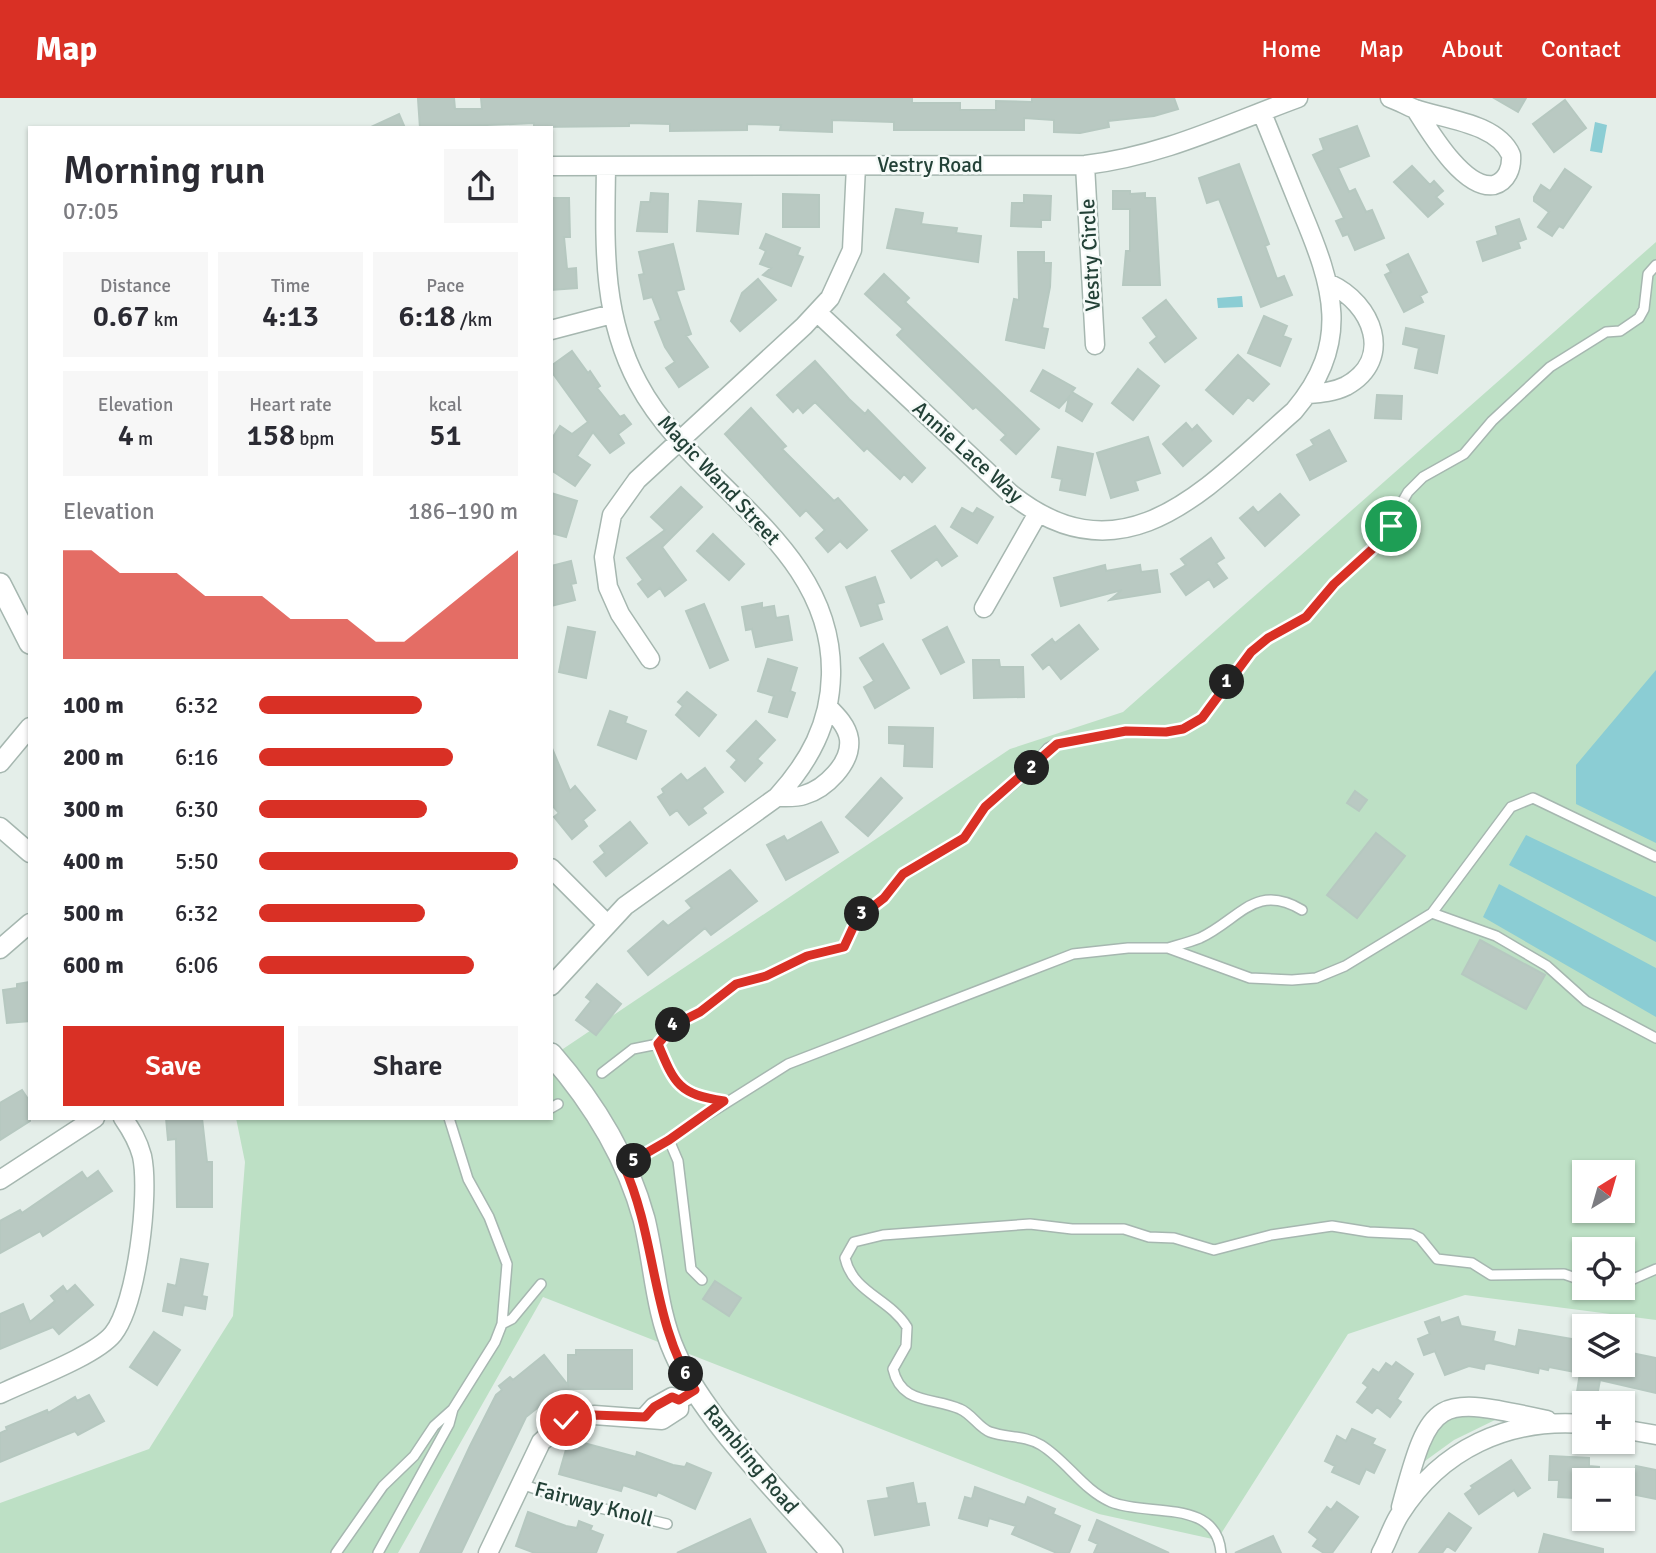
<!DOCTYPE html>
<meta charset="utf-8">
<style>
:root{--surface:#fff;--page:#f7f7f7;--text:#2b2b33;--muted:#7c7c81;--accent:#d93025}
body{margin:0;font-family:Signika,sans-serif;background:var(--page);color:var(--text);height:100vh;display:flex;flex-direction:column;font-size:26px;white-space:nowrap}
*{box-sizing:border-box;margin:0}
p{font-size:23px;color:var(--muted)}
.icon{flex:none;width:38px;height:38px;fill:none;stroke:currentColor;stroke-width:2;stroke-linecap:round;stroke-linejoin:round}
.map{position:relative;flex:1;overflow:hidden}
.panel{position:absolute;left:28px;top:28px;width:525px;height:994px;display:flex;flex-direction:column;background:var(--surface);border-radius:0px;box-shadow:0 2px 5px #0004}
.panel>*{flex:none}
.needle{width:46px;rotate:37deg}
.buttons{position:absolute;left:1572px;top:1062px;display:grid;gap:14px}
.buttons a{display:grid;place-items:center;width:63px;height:63px;border-radius:0px;background:var(--surface);box-shadow:0 2px 5px #0004;font-size:35px}
.pin{position:absolute;display:grid;place-items:center;width:60px;height:60px;color:#fff;margin:-30px;border:4px solid #fff;border-radius:50%;box-shadow:0 2px 7px #0007}
.km{position:absolute;width:35px;height:35px;margin:-18px;border-radius:50%;background:#222;color:#fff;font-size:19px;line-height:35px;text-align:center}
.round{display:grid;place-items:center;flex:none;width:74px;height:74px;border-radius:0px;background:var(--page)}
.headline{display:flex;align-items:center;justify-content:space-between;height:119px;padding:0 35px}
h1{font-size:38px;font-weight:600;line-height:52px}
.metrics{display:grid;grid-template-columns:repeat(3,1fr);gap:10px;height:119px;padding:7px 35px}
.metrics div{display:grid;align-content:center;border-radius:0px;background:var(--page);text-align:center}
.metrics b{font-size:30px;font-weight:600}
.metrics small{font-size:19px;font-weight:400}
.metrics p{font-size:19px}
.chart{height:196px;padding:14px 35px}
.chart p{display:flex;justify-content:space-between}
.chart svg{width:100%;height:126px;margin-top:7px;fill:var(--accent);opacity:.7}
.button{display:flex;gap:14px;margin-top:auto;padding:14px 35px}
.button a{flex:1;height:80px;border-radius:0px;background:var(--accent);color:#fff;font-size:28px;font-weight:600;line-height:80px;text-align:center}
.button a+a{background:var(--page);color:var(--text)}
ul{padding:0 35px;list-style:none;font-size:23px}
li{display:grid;grid-template-columns:112px 84px 1fr;align-items:center;height:52px}
li i{height:18px;border-radius:9px;background:var(--accent)}
header{display:flex;align-items:center;gap:42px;box-sizing:border-box;height:98px;padding:0 35px;background:var(--accent);color:#fff}
header strong{font-size:33px}
nav{display:flex;gap:38px;margin-inline-start:auto;font-size:24px}
.map>svg:first-child{display:block}
.green{fill:#bde0c5;fill-rule:evenodd}
.water{fill:#8bcdd4}
.building{fill:#b9c9c2;stroke:#b6c8c0;stroke-width:2}
.lines{fill:none;stroke-linecap:round;stroke-linejoin:round}
.service-casing{stroke:#a6b7b0;stroke-width:12}
.minor-casing{stroke:#a6b7b0;stroke-width:21}
.tertiary-casing{stroke:#a6b7b0;stroke-width:24}
.service{stroke:#fff;stroke-width:9}
.minor{stroke:#fff;stroke-width:18}
.tertiary{stroke:#fff;stroke-width:21}
.route-casing{stroke:#fff;stroke-width:14}
.route{stroke:#d93025;stroke-width:9}
.labels{text-anchor:middle;stroke-width:5;stroke-linejoin:round;paint-order:stroke}
.street-label{font-size:21px;fill:#234137;stroke:#f5faf8}
</style>
<header>
<strong>Map</strong>
<nav><a>Home</a><a>Map</a><a>About</a><a>Contact</a></nav>
</header>
<div class="map">
<svg width="1656" height="1455" viewBox="0 0 1656 1455">
<rect width="100%" height="100%" fill="#e4eee9"/>
<path class="green" d="M1656,144V1222L1465,1197L1348,1236L1217,1442L1099,1416L543,1199L398,1455H0V1405L149,1351L233,1218L245,1064L236,1020H551V959L1010,651L1123,614ZM1584,1074H1622V1113H1584ZM1584,1152H1622V1190H1584Z
M1463,1314L1495,1322L1454,1342L1425,1363L1423,1359C1433,1335 1439,1325 1463,1314Z"/>
<path class="water" d="M1595,24L1607,27L1602,55L1590,53Z
M1242,198L1243,209L1218,210L1217,200Z
M1656,572V745L1576,706V667Z
M1526,737L1656,799V844L1509,767Z
M1499,786L1656,870V919L1483,819Z"/>
<path class="building" d="M454,0L455,11H482L481,0H912V5H960V12H996V3L1032,4V0H1174L1178,11L1154,18L1108,23L1109,29L1080,35L1054,34V22L1024,20V32H894V24L832,22V34L780,32L781,27L747,26V32L670,33V26L629,25V28L534,29V25L420,30L418,1Z
M1494,0H1526L1518,14Z
M1565,2L1586,30L1554,54L1533,26Z
M399,16L405,30H369Z
M1357,28L1369,58L1338,70L1349,94L1355,91L1366,114L1372,112L1384,140L1355,152L1348,136L1343,138L1336,123L1344,120L1313,57L1324,52L1320,41Z
M1239,66L1269,146L1265,148L1277,181L1284,178L1292,197L1261,209L1219,101L1207,105L1199,80Z
M1412,68L1430,87L1434,83L1443,93L1436,99L1443,106L1428,119L1394,84Z
M1565,71L1591,89L1563,130L1559,128L1552,138L1538,129L1549,114L1534,103V99L1541,87L1550,93Z
M1113,93H1130V96L1145,95V100H1155L1160,187H1123L1126,153H1130V111H1113Z
M651,95L668,96L667,134L637,133L641,104H650Z
M783,96L819,97V129H783Z
M1024,97L1051,98L1050,122H1041V129L1011,128L1012,105H1024Z
M551,100H569L570,139H564L567,171L576,170L577,190L551,192Z
M699,103L741,106L738,136L697,133Z
M896,111L923,115L921,126L957,130L956,135L981,138L978,164L887,150Z
M1519,121L1526,141L1518,144L1520,150L1483,163L1477,144L1498,137L1496,129Z
M766,136L800,150L797,157L803,159L791,188L763,177L771,170L760,166L766,153L760,150Z
M673,146L684,191L676,193L691,236L686,238L708,269L679,289L666,270L675,264L665,249L655,224L661,222L652,199L644,201L639,177L644,176L639,154Z
M1018,154H1044V165H1051L1050,189L1042,230L1048,231L1044,250L1006,242L1014,201L1019,202Z
M1408,156L1427,194L1420,198L1423,204L1404,214L1385,177L1391,174L1387,167Z
M884,176L909,200L905,204L1039,331L1016,356L1001,342L1006,337L976,309L973,311L897,237L903,231L865,196Z
M758,181L776,202L740,233L731,223L742,195Z
M1166,202L1196,240L1165,264L1150,245L1157,239L1143,220Z
M1264,218L1287,228L1283,238L1291,241L1280,268L1248,255Z
M1406,230L1444,238L1437,275L1415,270L1419,250L1403,246Z
M572,253L588,275L590,273L600,288L597,290L620,319L624,317L631,326L618,336L624,345L610,355L593,334L577,358L590,367L575,388L551,372V342L560,328L572,336L588,324L551,273V268Z
M1238,257L1269,286L1253,303L1248,299L1233,316L1206,292Z
M815,263L849,301L865,316L868,312L925,370L912,384L904,376L900,381L867,350L864,353L815,304L803,315L798,309L793,314L777,297Z
M1138,271L1159,288L1133,322L1112,305Z
M1043,272L1075,290L1072,294L1092,306L1082,323L1066,313L1069,299L1059,310L1031,293Z
M1377,297L1402,298L1401,321L1375,320Z
M751,310L786,348L782,351L834,403L838,400L867,432L847,450L840,443L828,454L816,440L825,432L806,412L800,418L725,336Z
M1186,325L1192,332L1197,327L1211,343L1183,368L1163,346Z
M1329,332L1346,363L1310,382L1297,357L1314,347L1311,342Z
M1148,339L1160,375L1135,383L1138,392L1111,400L1097,355Z
M1058,349L1093,356L1085,397L1060,392L1062,381L1052,379Z
M681,389L702,409L662,449L686,482L665,498L660,490L648,499L638,486L643,482L627,460L665,432L651,419Z
M551,395L577,403L566,439L551,435Z
M1280,396L1299,417L1265,448L1240,420L1253,409L1258,415Z
M962,410L973,416L977,410L993,419L977,445L951,429Z
M935,428L957,458L942,468L937,461L911,480L892,453Z
M713,436L744,466L729,482L697,453Z
M1211,440L1224,460L1216,465L1227,480L1214,489L1209,481L1186,497L1171,476L1186,467L1181,461Z
M571,463L576,485L571,486L575,502L551,508V468Z
M1105,467L1106,473L1140,467L1141,474L1157,472L1160,494L1110,502L1122,492L1061,508L1054,480Z
M875,479L884,504L877,506L882,521L861,528L846,489Z
M762,505V510L774,508L776,520L788,518L792,542L756,549L752,531L746,532L742,509Z
M704,506L728,562L710,570L686,513Z
M1079,527L1098,551L1061,581L1049,566L1043,571L1032,557L1052,541L1055,545Z
M568,529L595,534L586,580L559,574Z
M947,529L964,564L941,576L923,542Z
M883,546L909,590L875,610L864,589L874,583L860,560Z
M768,561L797,570L790,593L795,595L787,619L769,614L774,598L758,593Z
M973,562H999L1000,569H1023L1024,599L974,600Z
M687,594L716,617L699,638L676,617L683,608L678,604Z
M610,613L627,619L625,625L646,633L636,661L598,647Z
M756,623L775,642L757,661L762,665L745,683L731,669L737,662L727,653Z
M889,629L933,630L932,669L904,668L905,646L889,645Z
M551,648L570,693L575,688L595,712L583,722L587,728L572,741L554,719L559,715L551,706Z
M705,670L723,694L702,710L706,715L689,727L677,712L670,717L658,699L664,695L662,691L681,676L687,683Z
M881,680L902,700L868,738L846,719Z
M1355,693L1367,702L1359,713L1347,705Z
M630,724L647,745L606,778L594,764L605,755L600,748Z
M821,724L838,754L786,782L767,747L784,738L787,743Z
M1376,735L1405,758L1357,820L1327,797Z
M730,772L757,803L711,837L705,830L648,877L628,853L663,823L668,828L692,810L686,803Z
M1480,842L1545,877L1526,911L1462,876Z
M30,884V923L7,925L3,892L17,890V886Z
M597,886L621,906L596,937L576,922L591,903L586,899Z
M22,992L30,1004V1023L0,1042V1005Z
M166,1020H202L207,1064H212V1109H177L176,1041L168,1042Z
M98,1073L112,1093L43,1138L40,1133L0,1155V1123L20,1112L22,1115L82,1074L87,1081Z
M181,1161L208,1166L202,1198L207,1199L205,1211L184,1207L182,1217L163,1213L168,1186L176,1188Z
M715,1183L741,1200L729,1218L703,1201Z
M75,1187L93,1207L59,1236L53,1229L0,1251V1216L23,1206L30,1224L55,1203L51,1198L63,1188L67,1194Z
M1439,1219L1441,1225L1458,1219L1461,1228L1495,1234L1493,1243L1516,1249L1519,1232L1584,1243V1267H1622V1253L1656,1260V1295L1600,1282L1597,1298L1577,1294L1580,1275L1549,1269L1548,1272L1539,1270L1538,1275L1489,1265L1485,1266L1484,1271L1469,1268L1445,1277L1435,1253L1424,1257L1418,1241L1430,1236L1425,1224Z
M154,1234L180,1252L157,1287L130,1269Z
M576,1252H632V1291H561L526,1319L461,1455H420L470,1348L496,1297L502,1292L499,1288L510,1279L513,1282L544,1257L568,1287V1257H576Z
M1396,1264L1413,1276L1397,1301L1401,1304L1390,1319L1377,1309L1372,1315L1357,1304L1368,1289L1363,1285L1373,1271L1379,1275L1386,1265L1392,1269Z
M89,1297L104,1323L78,1337L75,1333L0,1364V1335L7,1332L6,1329L47,1312L48,1315L75,1299L77,1303Z
M1352,1331L1375,1341L1372,1346L1385,1352L1374,1375L1366,1371L1359,1386L1332,1374L1335,1368L1325,1363L1337,1338L1346,1343Z
M569,1341L636,1359L637,1354L673,1367L685,1369L687,1365L711,1375L695,1411L658,1394L656,1398L623,1387L621,1393L559,1376Z
M1550,1358L1589,1360V1368L1599,1369L1598,1382H1584V1393L1574,1392V1400L1558,1399L1559,1382H1549Z
M1511,1362L1530,1390L1518,1398L1514,1392L1479,1416L1465,1396L1473,1390L1471,1388Z
M1636,1368L1656,1372V1401L1631,1396Z
M913,1385L917,1406L925,1405L929,1427L875,1437L868,1403L889,1400L887,1390Z
M975,1389L1025,1407L1028,1399L1055,1411L1053,1416L1080,1428L1069,1455H1057L1012,1436L1016,1428L989,1420L987,1428L959,1420L965,1399L972,1401Z
M1337,1404L1358,1419L1332,1455H1324L1313,1448L1318,1441L1309,1434L1327,1409L1331,1412Z
M528,1414L566,1428L577,1430L579,1423L592,1428L590,1432L603,1437L596,1455H535L516,1448Z
M1449,1415L1471,1430L1455,1453L1447,1448L1442,1455H1419Z
M750,1421L766,1455H677Z
M1097,1422L1169,1455H1094L1098,1446L1089,1442Z
M1544,1436L1603,1451V1455H1539Z
M1273,1438L1281,1455H1235Z"/>
<g class="lines">
<defs>
<path id="service" d="M1432,815L1496,838L1547,868L1586,903L1656,940
M1168,850C1178,847 1190,844 1200,840C1239,822 1255,784 1302,812
M658,946C675,987 679,996 724,1003
M602,975L633,951L658,946L674,927L700,914L736,886L766,878L807,858L844,850L857,821L884,800L903,776L964,740L985,709L1028,674L1048,650L1057,646L1126,633L1166,634L1183,631L1202,620L1251,554L1268,539L1306,519L1334,486L1379,445L1408,394L1423,379L1464,356L1492,323L1550,269L1606,234L1620,233L1639,220L1644,211L1648,176L1656,167
M551,1010L558,1006
M449,1020L468,1081L489,1119L507,1166L502,1226
M669,1042L678,1063L691,1171L702,1182
M626,1068L788,966L1073,856L1128,850H1168L1250,880L1292,882L1316,880L1345,868L1432,815L1511,709L1533,700L1656,759
M1622,1186L1656,1171
M453,1311L495,1244L502,1226L512,1221L541,1186
M521,1386L575,1404L667,1426
M336,1455L383,1388L414,1358L434,1328L453,1311L449,1326L378,1455
M1221,1455C1217,1400 1148,1419 1111,1404C1083,1392 1067,1363 1041,1347C1024,1337 1007,1340 990,1334C979,1330 972,1316 960,1311C934,1299 901,1307 893,1271L906,1248L907,1229C889,1200 853,1195 845,1160L854,1144L883,1137L1030,1126L1072,1131H1124L1149,1139L1174,1140L1214,1152L1271,1137L1332,1128L1369,1134L1412,1136L1420,1140L1437,1161L1472,1165L1491,1177L1564,1176L1584,1183"/>
<path id="minor" d="M1390,0C1399,3 1407,8 1415,11C1444,21 1497,25 1511,57C1512,70 1507,83 1494,87C1464,92 1430,34 1416,12
M1085,67L1095,247
M551,68L1085,67C1162,58 1227,26 1298,0
M818,215L1011,396C1126,488 1210,386 1294,313C1352,245 1333,188 1302,114C1289,81 1275,48 1262,15
M551,232L612,216
M1308,296C1321,295 1334,294 1346,288C1395,261 1372,205 1330,186
M984,510L1038,415
M650,561L620,516L608,489L604,459L612,417L637,382L804,228L830,200L852,152L856,68
M0,665L30,629
M777,699C785,699 796,700 804,697C825,691 852,665 849,641C847,628 837,618 828,609
M0,729L30,755
M551,770L607,826
M0,851L30,825
M551,888L625,808L777,699C809,664 830,626 831,577C834,446 693,389 638,285C601,216 605,144 606,69
M0,1082L95,1020
M0,1296C29,1282 95,1258 113,1236C137,1206 150,1095 142,1058C138,1043 132,1033 123,1020
M645,1319L654,1309L672,1299L679,1302L688,1297
M1622,1331L1656,1337
M1401,1409C1431,1296 1436,1298 1547,1322
M488,1455L541,1344L566,1322L594,1317L662,1322L679,1311V1302
M1381,1455C1388,1443 1392,1428 1400,1416C1441,1351 1508,1320 1584,1326"/>
<path id="tertiary" d="M0,486L30,545
M551,956C593,1004 627,1059 644,1121C655,1166 656,1213 675,1255C704,1322 783,1398 832,1455"/>
</defs>
<use href="#service" class="service-casing"/>
<use href="#minor" class="minor-casing"/>
<use href="#tertiary" class="tertiary-casing"/>
<use href="#service" class="service"/>
<use href="#minor" class="minor"/>
<use href="#tertiary" class="tertiary"/>
</g>
<g class="lines">
<defs>
<path id="route" d="M566,1322L594,1317L645,1319L654,1309L672,1299L679,1302L695,1292C651,1224 657,1141 624,1068L669,1042L724,1003C679,996 675,987 658,946L674,927L700,914L736,886L766,878L807,858L844,849L857,821L884,800L903,776L964,740L985,709L1057,646L1126,633L1166,634L1183,631L1202,620L1251,554L1268,540L1306,519L1334,486L1379,445L1391,428"/>
</defs>
<use href="#route" class="route-casing"/>
<use href="#route" class="route"/>
</g>
<g class="labels">
<g class="street-label">
<text x="930" y="74">Vestry Road</text>
<text transform="translate(1090 157) rotate(-93)" y="7">Vestry Circle</text>
<text transform="translate(968 354) rotate(42)" y="7">Annie Lace Way</text>
<text transform="translate(719 382) rotate(47)" y="7">Magic Wand Street</text>
<text transform="translate(751 1361) rotate(50)" y="7">Rambling Road</text>
<text transform="translate(594 1406) rotate(15)" y="7">Fairway Knoll</text>
</g>
</g>
</svg>
<div class="buttons">
<a><svg class="needle" viewBox="-14 -14 28 28"><path d="M0-13l5 13h-10z" fill="#e53935"/><path d="M0 13l5-13h-10z" fill="#7c7c81"/></svg></a>
<a><svg class="icon" aria-label="locate" viewBox="0 0 24 24"><circle cx="12" cy="12" r="6"/><path d="M12 2v4M12 18v4M2 12h4M18 12h4"/></svg></a>
<a><svg class="icon" aria-label="layers" viewBox="0 0 24 24"><path d="M12 4l9 5-9 5-9-5zM3 14l9 5 9-5"/></svg></a>
<a>+</a>
<a>−</a>
</div>
<div class="pin" style="left:1391px;top:428px;background:#1e9e55"><svg class="icon" aria-label="arrive" viewBox="0 0 24 24"><path d="M6 21V4h12l-3 4 3 4H6"/></svg></div>
<div class="pin" style="left:566px;top:1322px;background:#d93025"><svg class="icon" aria-label="check" viewBox="0 0 24 24"><path d="M5 12l5 5 9-10"/></svg></div>
<b class="km" style="left:1227px;top:584px">1</b>
<b class="km" style="left:1032px;top:670px">2</b>
<b class="km" style="left:862px;top:816px">3</b>
<b class="km" style="left:673px;top:927px">4</b>
<b class="km" style="left:634px;top:1063px">5</b>
<b class="km" style="left:686px;top:1276px">6</b>
<section class="panel">
<div class="headline"><div><h1>Morning run</h1><p>07:05</p></div><a class="round"><svg class="icon" aria-label="share" viewBox="0 0 24 24"><path d="M12 15V3M7 8l5-5 5 5M5 13v7h14v-7"/></svg></a></div>
<div class="metrics">
<div><p>Distance</p><b>0.67<small> km</small></b></div>
<div><p>Time</p><b>4:13</b></div>
<div><p>Pace</p><b>6:18<small> /km</small></b></div>
</div>
<div class="metrics">
<div><p>Elevation</p><b>4<small> m</small></b></div>
<div><p>Heart rate</p><b>158<small> bpm</small></b></div>
<div><p>kcal</p><b>51</b></div>
</div>
<div class="chart"><p><span>Elevation</span>186–190 m</p>
<svg viewBox="0 0 160 44" preserveAspectRatio="none"><path d="M0 44V6L10 6L20 14L30 14L40 14L50 22L60 22L70 22L80 30L90 30L100 30L110 38L120 38L130 30L140 22L150 14L160 6V44z"/></svg>
</div>
<ul>
<li><b>100 m</b>6:32<i style="width:63%"></i></li>
<li><b>200 m</b>6:16<i style="width:75%"></i></li>
<li><b>300 m</b>6:30<i style="width:65%"></i></li>
<li><b>400 m</b>5:50<i style="width:100%"></i></li>
<li><b>500 m</b>6:32<i style="width:64%"></i></li>
<li><b>600 m</b>6:06<i style="width:83%"></i></li>
</ul>
<div class="button"><a>Save</a><a>Share</a></div>
</section>
</div>
